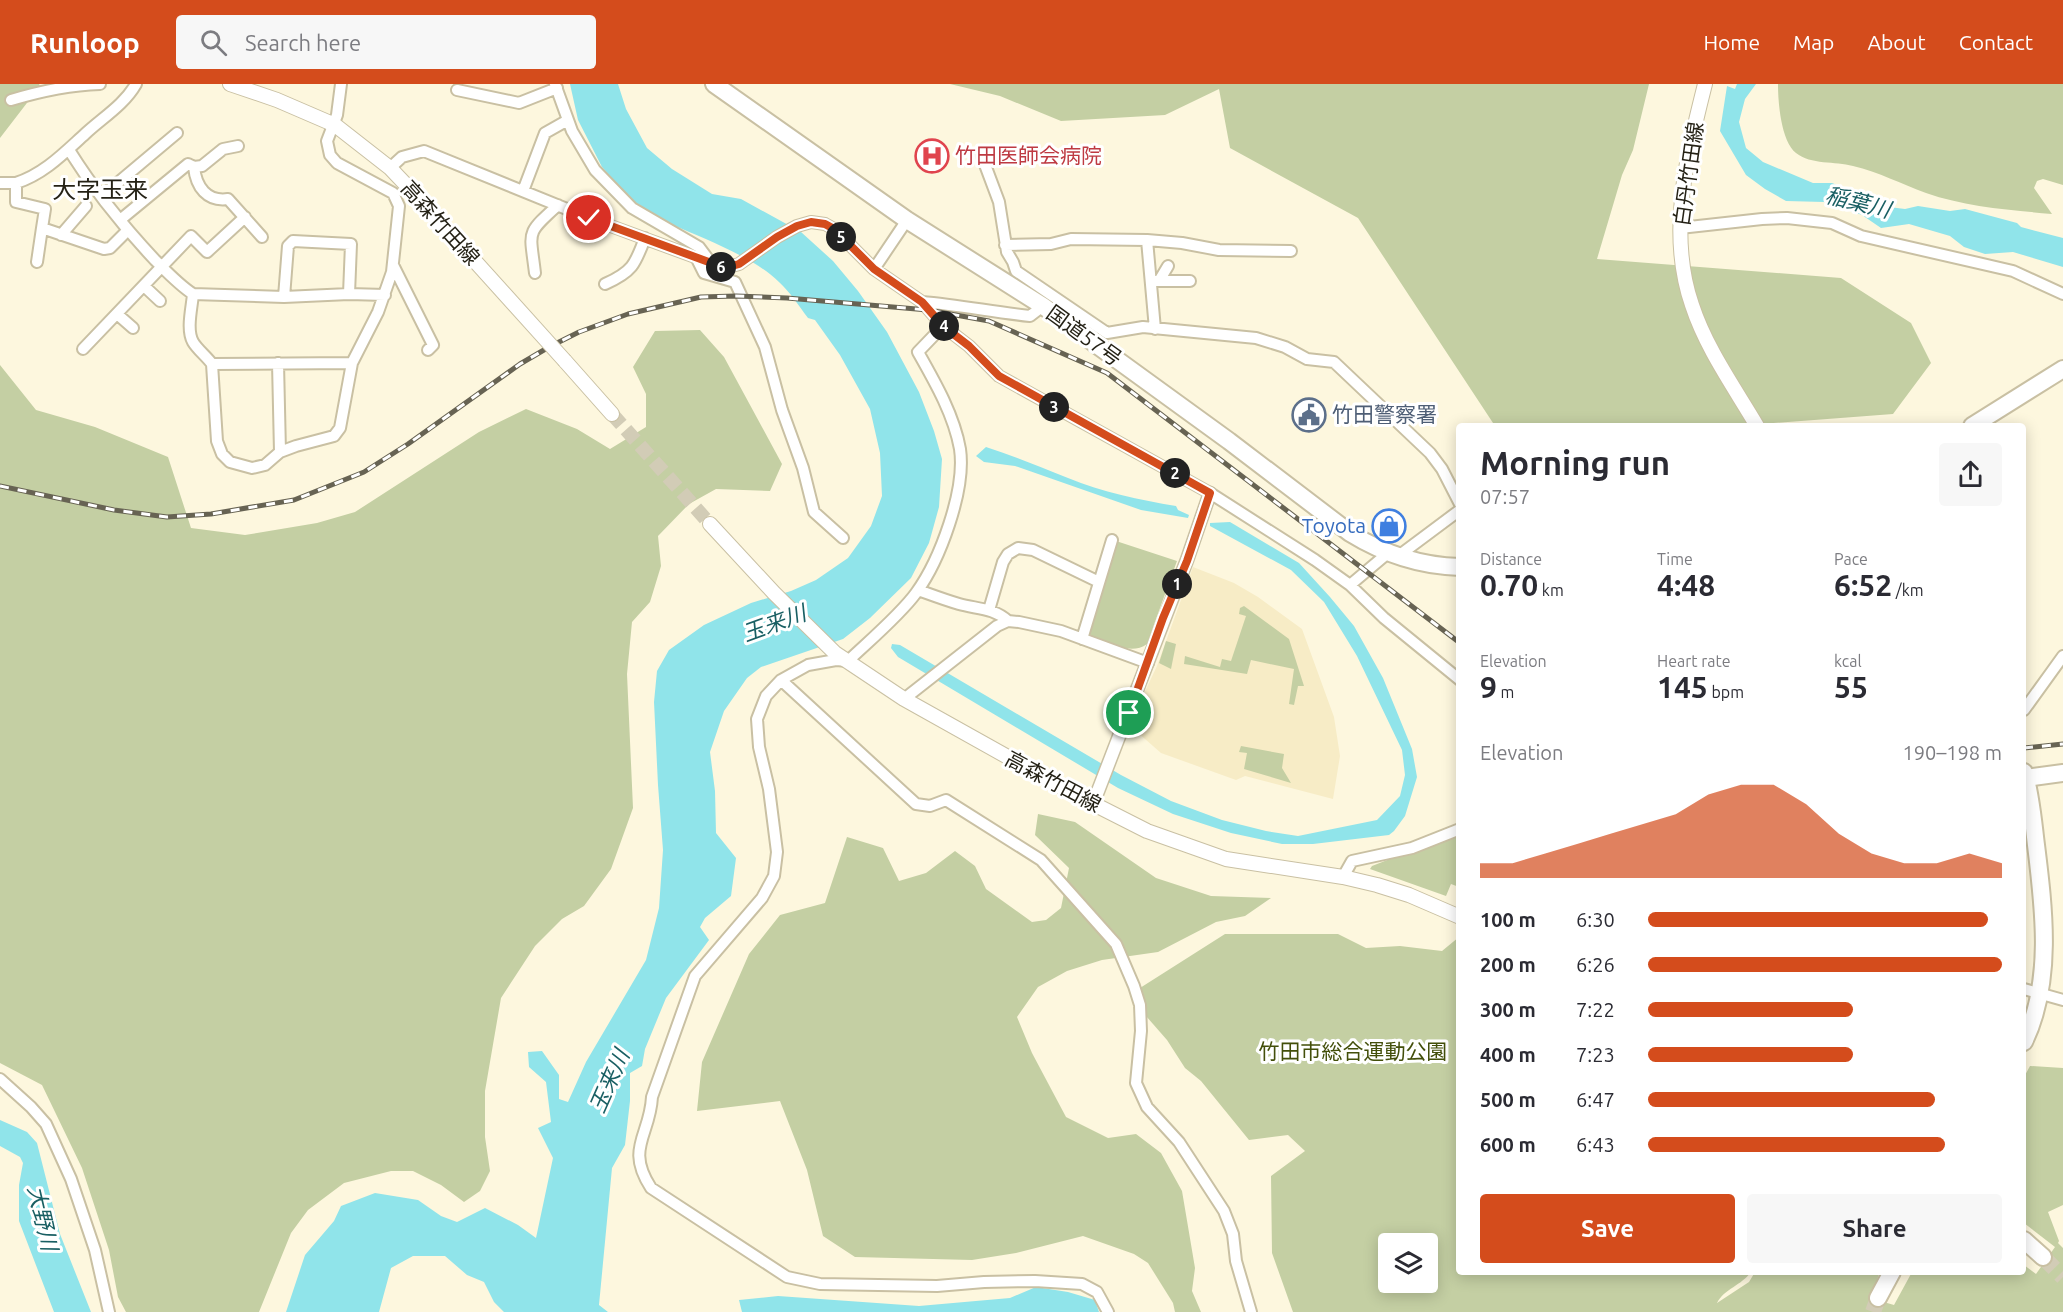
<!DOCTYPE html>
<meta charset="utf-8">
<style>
:root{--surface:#fff;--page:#f7f7f7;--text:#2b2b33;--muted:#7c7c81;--accent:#d44c1c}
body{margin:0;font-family:Ubuntu,"Noto Sans JP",sans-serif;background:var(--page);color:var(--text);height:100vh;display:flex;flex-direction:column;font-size:22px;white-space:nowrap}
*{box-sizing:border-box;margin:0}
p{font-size:20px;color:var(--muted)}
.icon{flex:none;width:33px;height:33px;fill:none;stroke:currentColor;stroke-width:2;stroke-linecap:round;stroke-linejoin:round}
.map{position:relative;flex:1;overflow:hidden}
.details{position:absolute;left:1456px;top:339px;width:570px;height:852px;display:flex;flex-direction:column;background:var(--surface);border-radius:6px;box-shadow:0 3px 15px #0003}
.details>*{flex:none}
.controls{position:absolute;left:1378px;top:1149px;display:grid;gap:12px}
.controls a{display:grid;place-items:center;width:60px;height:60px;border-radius:6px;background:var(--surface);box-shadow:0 3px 15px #0003;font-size:30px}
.pin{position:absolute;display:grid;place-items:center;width:51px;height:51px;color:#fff;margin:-26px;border:3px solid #fff;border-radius:50%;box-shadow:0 2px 6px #0007}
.km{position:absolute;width:30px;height:30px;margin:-15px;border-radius:50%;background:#222;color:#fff;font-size:16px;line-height:30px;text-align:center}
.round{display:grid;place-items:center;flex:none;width:63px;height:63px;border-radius:6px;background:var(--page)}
.head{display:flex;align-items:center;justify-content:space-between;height:102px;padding:0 24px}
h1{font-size:33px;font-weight:600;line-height:45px}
.metrics{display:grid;grid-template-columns:repeat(3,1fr);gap:9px;height:102px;padding:6px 24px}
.metrics div{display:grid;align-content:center}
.metrics b{font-size:30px;font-weight:600}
.metrics small{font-size:16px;font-weight:400}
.metrics p{font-size:16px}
.chart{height:168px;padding:12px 24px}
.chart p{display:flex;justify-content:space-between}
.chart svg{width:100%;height:108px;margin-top:6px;fill:var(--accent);opacity:.7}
.action{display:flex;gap:12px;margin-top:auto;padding:12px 24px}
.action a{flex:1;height:69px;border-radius:6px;background:var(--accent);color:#fff;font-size:24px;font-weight:600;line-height:69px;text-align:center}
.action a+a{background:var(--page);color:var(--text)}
ul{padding:0 24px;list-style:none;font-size:20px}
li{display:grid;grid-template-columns:96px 72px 1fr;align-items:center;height:45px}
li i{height:15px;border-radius:8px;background:var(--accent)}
header{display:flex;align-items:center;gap:36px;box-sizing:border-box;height:84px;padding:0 30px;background:var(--accent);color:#fff}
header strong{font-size:28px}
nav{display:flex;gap:33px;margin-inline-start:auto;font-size:21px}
.search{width:420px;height:54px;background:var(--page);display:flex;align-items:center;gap:15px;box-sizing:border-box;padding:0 21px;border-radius:6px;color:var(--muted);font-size:22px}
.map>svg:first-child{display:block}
.built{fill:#f7ecc6}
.green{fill:#c4cfa3;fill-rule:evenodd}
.water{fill:#90e4ea}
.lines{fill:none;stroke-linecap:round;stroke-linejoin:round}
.secondary-tunnel{stroke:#d2ccb6;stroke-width:14;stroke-dasharray:14 7;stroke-linecap:butt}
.primary-tunnel{stroke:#d2ccb6;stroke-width:16;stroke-dasharray:16 8;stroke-linecap:butt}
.trunk-tunnel{stroke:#d2ccb6;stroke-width:16;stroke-dasharray:16 8;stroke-linecap:butt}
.minor-casing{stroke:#c9c0a3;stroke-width:14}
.tertiary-casing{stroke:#c9c0a3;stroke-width:15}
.secondary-casing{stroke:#c9c0a3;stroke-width:16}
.primary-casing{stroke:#c9c0a3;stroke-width:20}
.trunk-casing{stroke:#c9c0a3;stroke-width:20}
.minor{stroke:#fff;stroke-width:10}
.tertiary{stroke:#fff;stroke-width:12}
.secondary{stroke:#fff;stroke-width:14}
.primary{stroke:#fff;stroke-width:16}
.trunk{stroke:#fff;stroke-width:16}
.rail-casing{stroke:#676353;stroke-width:5}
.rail{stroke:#fff;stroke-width:3;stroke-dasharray:9;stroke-linecap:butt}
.secondary-bridge-casing{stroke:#c9c0a3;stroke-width:16;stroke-linecap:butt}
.secondary-bridge{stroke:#fff;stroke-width:14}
.route-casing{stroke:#fff;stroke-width:12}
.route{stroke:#d44c1c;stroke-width:8}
.labels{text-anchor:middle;stroke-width:6;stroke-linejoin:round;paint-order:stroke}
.health-label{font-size:21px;fill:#be3a42;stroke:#fff;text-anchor:start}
.street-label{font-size:21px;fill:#252216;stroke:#fff}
.service-label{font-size:21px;fill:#4e5e75;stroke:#fff;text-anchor:start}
.shop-label{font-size:21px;fill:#366cbe;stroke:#fff;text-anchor:end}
.park-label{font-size:21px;fill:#434f0a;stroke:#fff}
.water-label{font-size:22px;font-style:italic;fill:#195f63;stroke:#fff}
.quarter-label{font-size:24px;fill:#252216;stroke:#fff}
</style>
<header>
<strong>Runloop</strong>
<div class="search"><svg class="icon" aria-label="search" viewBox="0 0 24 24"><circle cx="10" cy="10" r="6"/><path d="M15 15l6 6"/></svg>Search here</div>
<nav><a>Home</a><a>Map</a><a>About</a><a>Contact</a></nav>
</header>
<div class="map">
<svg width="2063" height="1228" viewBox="0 0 2063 1228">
<rect width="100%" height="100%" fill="#fdf7de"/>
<path class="built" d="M1193,483L1234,499L1258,513L1302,545L1334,633L1340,672L1333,715L1245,692L1236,696L1161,669L1129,641L1157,582Z"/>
<path class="green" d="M0,0H39L40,2L0,54Z
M950,0H1649L1633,66L1622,91L1597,175L1841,194L1911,239L1931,279L1893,330L1734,342H1495L1358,134L1230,64L1219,5L1165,31L1061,37L1000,12Z
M1778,0H2063V101L2043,95L2037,97L2034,104L2052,130C2010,126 1966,123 1926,109C1901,100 1879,88 1853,82C1835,77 1811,81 1796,69C1781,57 1778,18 1778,0Z
M700,246L724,273L782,380L770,407L716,405L689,420L658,452L661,482L650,518L632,538L627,590L633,724L611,785L584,822L562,835L535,862L501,914L485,1007V1053L490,1087L480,1107L464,1118L441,1101L413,1087H391L344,1099L308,1126L291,1149L259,1228H126L118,1213L109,1166L82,1084L42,1001L0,979V281L36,326L95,343L168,373L191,444L245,451L317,439L355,428L479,348L526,325L577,345L610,365L646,343V310L633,283L655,247Z
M1116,457L1177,477L1147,560C1131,572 1107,558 1089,552L1088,548Z
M1244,522L1289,555L1304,602H1298L1294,621L1289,620L1294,585L1251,576L1247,590L1184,580L1185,572L1220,583L1222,575L1231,577L1246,532L1239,530L1240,524Z
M1166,557L1176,560L1171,585L1159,579Z
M1241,662L1284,670L1282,684L1291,699L1244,685L1247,669L1239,668Z
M1038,730L1075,738L1156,794L1211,812L1271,814L1245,832L1216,838L1158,868L1102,876L1067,887L1038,903L1017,933L1032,969L1066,1033L1108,1054L1136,1050L1161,1069L1182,1107L1195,1184L1192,1207L1201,1228H1175L1173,1219L1148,1179L1134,1170L1083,1152L1016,1169L972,1176L855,1173L823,1152L807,1086L780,1017L697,1027L702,978L749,870L780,831L825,819L847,753L883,764L899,797L926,789L955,767L975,782L986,805L1032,838L1046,836L1061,824L1069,784L1035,751Z
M1459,748V803L1451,800L1446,812L1370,785L1372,782Z
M1225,850H1338L1366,864L1400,862L1442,867L1459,853L1460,1188H1751C1742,1201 1724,1205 1717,1219L1749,1198L1755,1188H1880L1870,1214L1894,1221L1912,1188H2024V1181L2036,1190L2055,1163L2024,1139V993L2030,982L2063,984V1121L2048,1128L2059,1157L2058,1159L2063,1164V1228H1293L1272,1169L1271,1092L1305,1067L1288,1051L1249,1056L1201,997L1185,984L1167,956L1146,932L1140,904ZM1389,1160H1428V1198H1389Z"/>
<path class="water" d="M570,0H618L626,25L647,64L672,85L712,110L741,115L801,148L833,177L858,207L887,248L919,308L934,347L942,375L939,423L929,459L911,494L870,534L843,555L761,583L747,594L724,627L710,668L715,707L716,749L736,774L731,812L705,834L700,843L709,856L666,914L645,965L642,982L630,989V1017L625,1061L612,1084L599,1221L608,1228H504L494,1218L484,1198L467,1191L445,1172H413L391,1184L379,1228H286L305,1171L334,1137L341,1122L375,1109L418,1116L441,1132L457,1138L485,1124L518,1141L536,1154L553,1074L538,1044L551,1038L546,998L529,983L528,968L542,967L559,991V1015L568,1018L586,978L646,876L659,824L663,766L658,701L654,618L657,587L669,566L704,541L751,519L791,507L816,496L848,474L871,442L882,412L880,369L870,325L840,271L815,236L808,234C799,222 790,208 779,198C755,174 705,155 673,141L664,140L630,115L602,83L578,36Z
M1737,0H1756L1745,15L1739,38L1746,64L1763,78L1813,99H1832L1854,108L1865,120L1905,125L1918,122L1950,127L1965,125L2017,139L2021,143L2063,154V183L2013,168L1985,170L1964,163L1950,152L1909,140L1881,144L1862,131L1824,118L1786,117L1765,105L1746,91L1720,47L1727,2L1735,5Z
M986,363C1014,372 1040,383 1068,394C1102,408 1140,416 1176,422L1178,426L1189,431L1188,434L1141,426L1015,382L984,378L976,372Z
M1230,438L1299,479L1330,513L1354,542L1383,594L1412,665L1417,693L1405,732L1394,747L1389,751L1313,760H1282L1231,749L1173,730L1118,704L898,573L891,564L892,560L900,561L1121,691L1171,717L1222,736L1266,747L1298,752L1377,736L1400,712L1405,691L1402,666L1357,572L1324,518L1291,486L1210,442V439Z
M0,1036L27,1048L37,1059L60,1150L91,1228H54L19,1137V1101L23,1079L20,1073L0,1062Z
M1036,1203L1068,1208L1095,1216L1099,1228H742L739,1216L778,1212L919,1222L1010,1214Z"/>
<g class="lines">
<path class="secondary-tunnel" d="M612,330L710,440"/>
<path class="primary-tunnel" d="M2043,1173L2063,1193"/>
<path class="trunk-tunnel" d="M1873,1228L1878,1214"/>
<defs>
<path id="minor" d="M341,0L337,31L327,57L330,71L337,79L393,109L399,122L392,188L378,228L352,279L340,344L334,352L296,362L280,368L265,381L252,384L230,378L222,370L217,357L212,280C207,273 197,265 193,258C186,246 192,223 193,210L284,213L349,210L385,211
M555,0L572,47L595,86L632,124L699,163L711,179
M457,6L519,19L557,4
M11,16C41,7 69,1 100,0
M69,66C94,106 123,142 155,176C167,188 179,201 193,210
M981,70L999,118L1007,168L1013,178L1016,187L1107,249L1143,243L1256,254L1285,263L1307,275L1334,278L1430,369L1442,385L1460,420
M194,83C196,103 207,118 228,115L262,153
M390,84L402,73L424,67L589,134L725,184L739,180L777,153L797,142L811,138L825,140L834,145L874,185L922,218L943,242L969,262L999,292L1210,409L1315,476L1350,501L1384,534L1460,596
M0,99H16
M523,107L545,49L568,36
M102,112L177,49
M120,136L188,80L194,83L202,82L223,65L238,62
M1680,144L1762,135L1787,134L1832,139L1861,152L2013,187L2063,210
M127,147L110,164L104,165L42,144L45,125L16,118V99C44,90 64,69 85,50C102,34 124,21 136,0
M61,151L86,122
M1147,156L1155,245
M1005,161L1051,160L1071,155L1147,156L1182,159L1219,166L1291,167
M696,173L704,189L735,198L765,263L782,326L803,384L814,428L843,454
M37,178L42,144
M393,181L433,261L428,266
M874,185L907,136
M535,189C530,146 525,151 558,121
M1152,197H1190
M1159,197L1168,182
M605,200C632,188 635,181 645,154
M144,202L160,217
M284,213L288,162L293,157L351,160L349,210
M922,218C958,221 993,228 1030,232L1043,222
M117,230L133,244
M943,242L918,268C935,298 954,331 960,365C966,406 940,476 916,509C900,531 869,557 848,577L836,576L808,581L781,596L766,612L757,635L759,663L769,705L777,768L774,792L762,814L695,892L652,1013C650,1052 625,1064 651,1104L787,1193L820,1200L937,1202L984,1198L1035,1197L1082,1200L1097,1208L1108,1228
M83,265L191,152L207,168L245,133
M278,279L280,368
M212,280L352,279
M1397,473L1460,426
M1350,501L1388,469
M918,506C932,511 945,516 959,520C977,525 994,524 1008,537
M989,526L1003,478L1008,470L1018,464L1033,466L1099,498
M1082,555L1112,456
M781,596L916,720L930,722L946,716L1041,776L1116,860L1134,902L1140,921L1141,947L1136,999L1147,1023L1179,1058L1224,1127L1233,1150L1236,1177L1251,1228
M904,615L997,542L1008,537L1019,538L1061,547L1148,579
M2024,626L2063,572
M1343,793L1352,777L1412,764L1460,745
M2024,905L2063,916
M0,995L31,1023L46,1040L71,1095L95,1166L109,1228"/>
<path id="tertiary" d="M1093,720L1187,476L1210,409"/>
<path id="secondary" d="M230,0L277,16L335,41L390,84L409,104
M1705,0C1687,72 1667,149 1692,221C1706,264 1734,303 1757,342
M565,277L612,330
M710,440L774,509L835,569L904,615L1074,710L1147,747L1226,775L1343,793L1377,801L1409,811L1460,833"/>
<path id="primary" d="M2026,694L2063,689
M2024,1156L2043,1173"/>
<path id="trunk" d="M714,0L907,136L1043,222L1229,357L1350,449C1384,470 1419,482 1460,483
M1972,342L2063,285
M2024,688C2031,711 2033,737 2036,761C2044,825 2053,898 2024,958
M1878,1214L1892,1188"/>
</defs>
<use href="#minor" class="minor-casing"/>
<use href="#tertiary" class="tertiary-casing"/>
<use href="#secondary" class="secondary-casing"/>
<use href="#primary" class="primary-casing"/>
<use href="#trunk" class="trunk-casing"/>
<use href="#minor" class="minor"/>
<use href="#tertiary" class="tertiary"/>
<use href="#secondary" class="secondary"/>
<use href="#primary" class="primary"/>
<use href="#trunk" class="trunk"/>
<defs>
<path id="rail" d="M0,402L114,426L167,433L211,430L294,416L364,388L408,360L520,280L549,263L579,248L628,230L701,213L736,212L787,214L928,226L989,237L1107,289L1460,559
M2024,664L2063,660"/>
</defs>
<use href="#rail" class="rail-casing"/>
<use href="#rail" class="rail"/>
<defs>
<path id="secondary-bridge" d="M409,104L565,277"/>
</defs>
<use href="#secondary-bridge" class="secondary-bridge-casing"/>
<use href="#secondary-bridge" class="secondary-bridge"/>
</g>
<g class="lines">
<defs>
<path id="route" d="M589,134L725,184L739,180L777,153L797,142L811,138L825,140L834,145L874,185L922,218L943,242L969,262L999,292L1210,409L1187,477L1163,534L1129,629"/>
</defs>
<use href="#route" class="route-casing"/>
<use href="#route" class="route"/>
</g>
<defs>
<symbol id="hospital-ring" viewBox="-11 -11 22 22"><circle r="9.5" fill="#fff" stroke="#e0444e" stroke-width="1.5"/><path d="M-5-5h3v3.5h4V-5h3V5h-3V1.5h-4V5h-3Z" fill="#e0444e"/></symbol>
<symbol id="civic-ring" viewBox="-11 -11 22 22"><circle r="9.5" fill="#fff" stroke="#5c6f8a" stroke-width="1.5"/><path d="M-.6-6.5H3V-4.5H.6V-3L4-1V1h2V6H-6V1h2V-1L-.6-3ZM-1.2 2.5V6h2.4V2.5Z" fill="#5c6f8a"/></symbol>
<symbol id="shop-ring" viewBox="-11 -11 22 22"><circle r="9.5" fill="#fff" stroke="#3f7fe0" stroke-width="1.5"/><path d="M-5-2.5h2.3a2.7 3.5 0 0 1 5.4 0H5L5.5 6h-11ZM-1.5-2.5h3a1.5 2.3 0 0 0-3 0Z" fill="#3f7fe0"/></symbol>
</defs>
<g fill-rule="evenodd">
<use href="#hospital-ring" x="913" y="53" width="38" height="38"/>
<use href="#civic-ring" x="1290" y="312" width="38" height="38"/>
<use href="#shop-ring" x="1370" y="423" width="38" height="38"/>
</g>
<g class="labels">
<g class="health-label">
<text x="955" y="79">竹田医師会病院</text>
</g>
<g class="street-label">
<text transform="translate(1689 90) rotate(-82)" y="7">白丹竹田線</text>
<text transform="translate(440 139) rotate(48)" y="7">高森竹田線</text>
<text transform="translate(1084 252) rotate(36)" y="7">国道57号</text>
<text transform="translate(1053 698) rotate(28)" y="7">高森竹田線</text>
</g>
<g class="service-label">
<text x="1332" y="338">竹田警察署</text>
</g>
<g class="shop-label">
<text x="1366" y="449">Toyota</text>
</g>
<g class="park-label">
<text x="1353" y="975">竹田市総合運動公園</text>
</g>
<g class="water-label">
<text transform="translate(1858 118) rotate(14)" y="8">稲葉川</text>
<text transform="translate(774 539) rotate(-20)" y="8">玉来川</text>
<text transform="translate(609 997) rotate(-66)" y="8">玉来川</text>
<text transform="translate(43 1134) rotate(77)" y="8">大野川</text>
</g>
<g class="quarter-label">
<text x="100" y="114">大字玉来</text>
</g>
</g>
</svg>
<div class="controls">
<a><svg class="icon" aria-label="layers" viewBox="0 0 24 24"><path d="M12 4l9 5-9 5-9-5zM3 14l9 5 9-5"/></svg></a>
</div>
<div class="pin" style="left:1129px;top:629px;background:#1e9e55"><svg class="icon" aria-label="arrive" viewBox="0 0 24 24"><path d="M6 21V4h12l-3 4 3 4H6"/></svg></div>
<div class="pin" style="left:589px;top:134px;background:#d93025"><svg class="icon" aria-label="check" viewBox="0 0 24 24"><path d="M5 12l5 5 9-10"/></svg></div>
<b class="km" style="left:1177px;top:500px">1</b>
<b class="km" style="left:1175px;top:389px">2</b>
<b class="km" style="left:1054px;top:323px">3</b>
<b class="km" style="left:944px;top:242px">4</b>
<b class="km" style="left:841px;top:153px">5</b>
<b class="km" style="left:721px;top:183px">6</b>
<section class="details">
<div class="head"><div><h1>Morning run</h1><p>07:57</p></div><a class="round"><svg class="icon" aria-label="share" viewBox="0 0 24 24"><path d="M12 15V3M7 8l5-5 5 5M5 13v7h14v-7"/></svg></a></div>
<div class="metrics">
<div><p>Distance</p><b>0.70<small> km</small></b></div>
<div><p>Time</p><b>4:48</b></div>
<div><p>Pace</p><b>6:52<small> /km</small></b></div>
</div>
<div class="metrics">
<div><p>Elevation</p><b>9<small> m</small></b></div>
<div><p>Heart rate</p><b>145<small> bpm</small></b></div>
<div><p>kcal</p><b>55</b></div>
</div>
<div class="chart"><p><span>Elevation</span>190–198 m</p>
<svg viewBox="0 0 160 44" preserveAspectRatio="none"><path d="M0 44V38L10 38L20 34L30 30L40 26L50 22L60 18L70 10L80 6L90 6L100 14L110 26L120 34L130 38L140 38L150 34L160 38V44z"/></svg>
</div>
<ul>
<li><b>100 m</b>6:30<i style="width:96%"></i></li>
<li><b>200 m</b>6:26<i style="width:100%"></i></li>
<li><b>300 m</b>7:22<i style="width:58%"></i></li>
<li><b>400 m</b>7:23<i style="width:58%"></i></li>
<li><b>500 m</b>6:47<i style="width:81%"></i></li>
<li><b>600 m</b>6:43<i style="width:84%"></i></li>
</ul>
<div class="action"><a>Save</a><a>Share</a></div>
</section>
</div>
